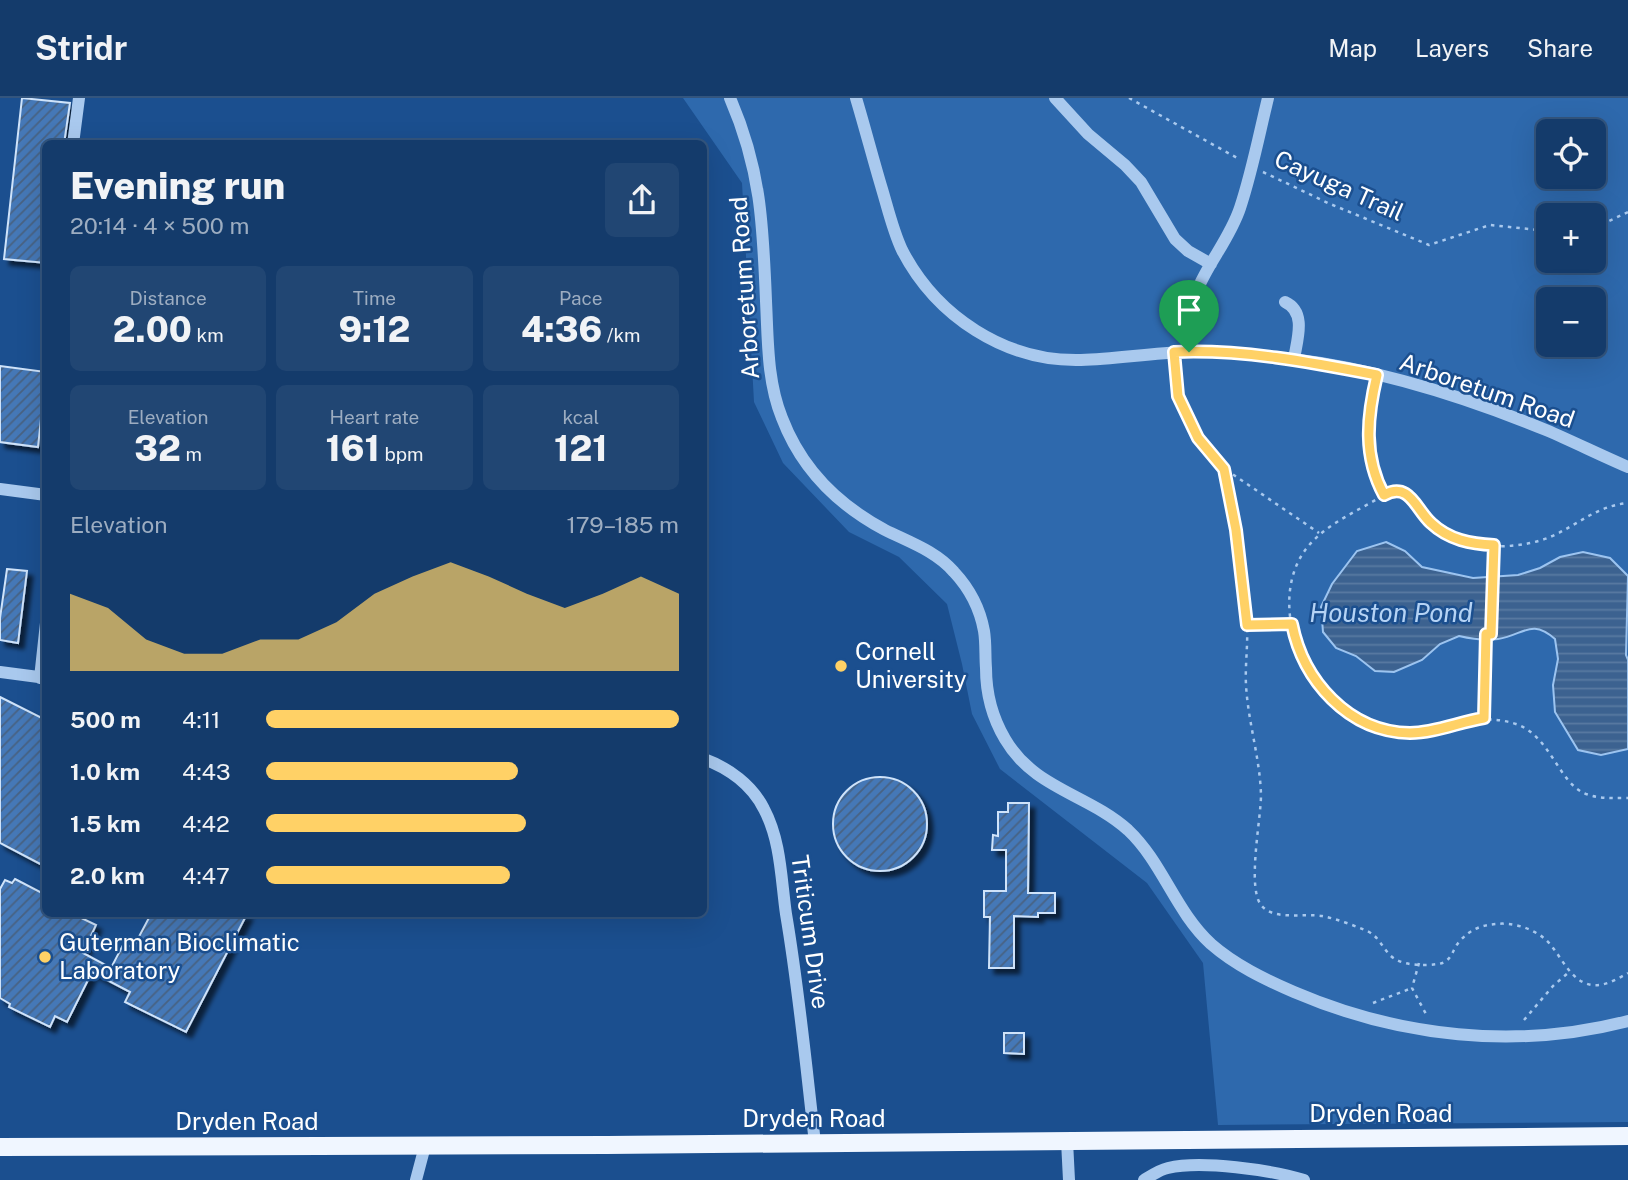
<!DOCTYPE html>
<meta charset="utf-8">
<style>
:root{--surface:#143b6b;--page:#214673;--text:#f1f3f6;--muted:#9dadc1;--line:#33557e;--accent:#ffd166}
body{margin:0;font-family:"Public Sans",sans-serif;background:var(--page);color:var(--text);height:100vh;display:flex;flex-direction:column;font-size:26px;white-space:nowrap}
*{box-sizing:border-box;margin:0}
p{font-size:23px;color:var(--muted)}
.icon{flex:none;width:38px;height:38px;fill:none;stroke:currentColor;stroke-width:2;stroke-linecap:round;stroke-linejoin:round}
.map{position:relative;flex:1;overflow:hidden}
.details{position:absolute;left:42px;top:42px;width:665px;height:777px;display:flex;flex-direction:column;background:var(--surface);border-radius:10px;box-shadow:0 7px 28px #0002,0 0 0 2px var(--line)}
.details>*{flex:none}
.tools{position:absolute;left:1536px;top:21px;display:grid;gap:14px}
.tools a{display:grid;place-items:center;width:70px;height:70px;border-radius:10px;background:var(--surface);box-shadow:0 7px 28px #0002,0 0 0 2px var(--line);font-size:35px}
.pin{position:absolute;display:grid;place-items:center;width:60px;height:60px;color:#fff;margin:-72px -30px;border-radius:50% 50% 50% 0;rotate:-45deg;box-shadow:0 0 7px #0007}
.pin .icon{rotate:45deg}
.round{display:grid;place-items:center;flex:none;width:74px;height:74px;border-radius:10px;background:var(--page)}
.summary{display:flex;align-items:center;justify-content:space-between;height:119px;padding:0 28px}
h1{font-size:38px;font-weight:800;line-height:52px}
.figures{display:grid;grid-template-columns:repeat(3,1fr);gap:10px;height:119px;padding:7px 28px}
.figures div{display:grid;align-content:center;border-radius:10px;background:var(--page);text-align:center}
.figures b{font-size:35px;font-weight:800}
.figures small{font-size:19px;font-weight:400}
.figures p{font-size:19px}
.chart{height:196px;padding:14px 28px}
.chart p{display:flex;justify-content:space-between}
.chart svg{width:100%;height:126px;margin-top:7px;fill:var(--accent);opacity:.7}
ul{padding:0 28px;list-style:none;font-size:23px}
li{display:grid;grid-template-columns:112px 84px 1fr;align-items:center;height:52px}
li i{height:18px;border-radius:9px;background:var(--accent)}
header{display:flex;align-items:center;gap:42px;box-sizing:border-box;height:98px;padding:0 35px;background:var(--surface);border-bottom:2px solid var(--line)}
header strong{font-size:33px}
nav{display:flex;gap:38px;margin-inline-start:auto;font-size:24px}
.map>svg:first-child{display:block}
.green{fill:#2e69ad;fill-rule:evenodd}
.water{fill:url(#water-rules);stroke:#9cc4f0;stroke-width:2}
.building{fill:url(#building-hatch);stroke:#cfe3fa;stroke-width:2;filter:url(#shadow)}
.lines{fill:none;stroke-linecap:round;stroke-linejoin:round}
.path{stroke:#a9c9ee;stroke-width:2.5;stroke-dasharray:3.5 5;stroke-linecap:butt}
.minor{stroke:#a9c9ee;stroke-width:12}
.major{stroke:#f0f6ff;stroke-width:18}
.route-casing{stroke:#fff;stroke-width:14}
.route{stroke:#ffd166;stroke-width:9}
.poi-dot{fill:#ffd166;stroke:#1b4f8f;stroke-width:2.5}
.labels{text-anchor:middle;stroke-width:5;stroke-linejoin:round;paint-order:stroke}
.street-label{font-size:24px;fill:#fff;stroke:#1b4f8f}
.poi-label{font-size:24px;fill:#fff;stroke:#1b4f8f;text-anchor:start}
.water-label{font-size:26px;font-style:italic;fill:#b5d3f5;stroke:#1b4f8f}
</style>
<header>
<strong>Stridr</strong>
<nav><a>Map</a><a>Layers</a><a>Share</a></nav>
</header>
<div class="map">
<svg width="1628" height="1082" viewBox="0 0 1628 1082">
<defs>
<pattern id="water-rules" width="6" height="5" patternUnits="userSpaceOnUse" patternTransform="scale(1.75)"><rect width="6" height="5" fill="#3c6290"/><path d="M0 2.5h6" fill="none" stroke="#597aa1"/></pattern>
<pattern id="building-hatch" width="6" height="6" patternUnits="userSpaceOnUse" patternTransform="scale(1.75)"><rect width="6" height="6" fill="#4478b7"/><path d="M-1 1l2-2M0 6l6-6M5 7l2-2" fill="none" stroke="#486282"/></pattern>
<filter id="shadow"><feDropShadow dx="5.5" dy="5.5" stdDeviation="2" flood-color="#0009"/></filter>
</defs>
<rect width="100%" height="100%" fill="#1b4f8f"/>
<path class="green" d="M683,0H1628V1024L1218,1027L1203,865L1147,785L1000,671L972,616L962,566L947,506L899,459L849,434L783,365L754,304L742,85ZM1549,33H1594V79H1549ZM1549,117H1594V163H1549ZM1549,201H1594V247H1549Z"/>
<path class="water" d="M1386,444L1405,453L1422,469L1473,480L1518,477L1540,470L1560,459L1583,454L1610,460L1628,478L1626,557L1628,562V651L1601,657L1578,652L1555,614L1553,587L1558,561L1555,541C1531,520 1524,537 1498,541C1484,543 1472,541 1459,538L1440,546L1422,562L1394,574L1375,573L1356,558L1336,550L1323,534L1321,509L1332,486L1357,453Z"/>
<path class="building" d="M22,0L70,5L64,46H46V165L4,161Z
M0,268L46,274L38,349L0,344Z
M7,471L27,473L18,545L0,542V520Z
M0,599L46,622V769L0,745Z
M833 726a47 47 0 1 1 94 0a47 47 0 1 1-94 0Z
M1008,705H1029L1028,795H1055V815H1038V819L1014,818V870H989L990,819H984V793H1006V752H992L993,737L998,738V714H1008Z
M15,781L46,797V816H73L96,827L83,855L111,870L124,845L133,850L151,816H247L186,934L125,904L130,894L92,874L67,924L55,918L50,929L9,909L10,906L0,900V791L5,782L12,785Z
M1004,935H1024V956L1004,955Z"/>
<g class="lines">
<path class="path" d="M1129,0L1239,61
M1263,74L1328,105L1429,147L1490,127L1549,133
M1594,130L1628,114
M1175,268L1178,298L1198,340L1225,371L1319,435
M1374,291C1366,327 1367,364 1384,397C1358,413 1325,426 1306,451C1272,496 1294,570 1334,604C1349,617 1367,626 1386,630C1437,643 1467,610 1516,626C1551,638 1558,685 1586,696C1600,701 1613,700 1628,700
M1225,371C1234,423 1246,476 1247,528C1248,548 1245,567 1246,587C1248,624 1260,660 1261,697C1261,721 1247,789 1261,807C1273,823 1304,815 1322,818C1337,821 1353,827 1367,833C1378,838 1381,847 1389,856C1399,868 1423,868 1438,866C1452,864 1452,852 1459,844C1469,832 1481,827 1496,826C1512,824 1532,830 1545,841C1562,856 1571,890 1599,887C1609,886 1619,880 1628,875
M1385,397C1407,385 1417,409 1429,423C1439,433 1458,443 1471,446C1494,451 1529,448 1550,439C1578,427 1596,408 1628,405
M1247,527L1292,526
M1484,620L1486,536H1491L1494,447
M1419,865L1412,890L1426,916
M1373,905L1412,890
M1524,922L1553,888L1569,874"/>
<path class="minor" d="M730,0C761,71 763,127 766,203C768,242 767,283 782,320C801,370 838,407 885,432C909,444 936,453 954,474C969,490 980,511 984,533C986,545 985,558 986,570C986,594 992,619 1005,641C1034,691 1088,696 1128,732C1163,765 1175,813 1211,846C1235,867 1264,881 1294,894C1399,939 1516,952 1628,923
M856,0C865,30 873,61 882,91C888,111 893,133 902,152C936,218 1005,264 1081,262C1116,261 1151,255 1186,254C1221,253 1257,257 1292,261C1376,271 1468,300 1546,332C1574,344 1600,357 1628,369
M1055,0L1088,36L1125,67L1141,84L1175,141L1188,153L1211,166
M73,46L79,0
M1285,204C1307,214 1297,242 1294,261
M1189,254C1189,236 1187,218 1194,200C1205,168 1229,143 1240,110C1252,74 1259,37 1268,0
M0,391L46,397
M0,574L46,580
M40,580L46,525
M704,661C729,670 752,687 764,711C781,743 781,781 786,816C799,892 806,968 815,1045
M1067,1043L1069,1082
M416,1082L425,1048
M1144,1082C1152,1077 1159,1072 1168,1070C1201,1062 1271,1072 1304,1082"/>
<path class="major" d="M0,1049L607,1047L1628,1038"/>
</g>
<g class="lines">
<defs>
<path id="route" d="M1174,254C1242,251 1310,264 1377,277C1367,319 1363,358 1384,397C1410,383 1416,412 1431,425C1449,442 1471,446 1494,447L1491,536H1486L1484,620C1459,624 1435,635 1410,635C1348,634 1303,582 1292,526L1247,527L1236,432L1224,371L1198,340L1178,298Z"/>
</defs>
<use href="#route" class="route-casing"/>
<use href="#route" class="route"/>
</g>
<g class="poi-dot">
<circle cx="841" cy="568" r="7"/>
<circle cx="45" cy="859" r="7"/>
</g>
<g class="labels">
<g class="street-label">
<text transform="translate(1339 88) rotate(24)" y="8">Cayuga Trail</text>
<text transform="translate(745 190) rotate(-94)" y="8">Arboretum Road</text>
<text transform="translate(1487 293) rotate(19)" y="8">Arboretum Road</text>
<text transform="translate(810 834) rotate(82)" y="8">Triticum Drive</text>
<text x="1381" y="1024">Dryden Road</text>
<text x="814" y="1029">Dryden Road</text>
<text x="247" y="1032">Dryden Road</text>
</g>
<g class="poi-label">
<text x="855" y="562">Cornell<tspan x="855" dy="28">University</tspan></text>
<text x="59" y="853">Guterman Bioclimatic<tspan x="59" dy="28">Laboratory</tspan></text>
</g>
<g class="water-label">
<text x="1391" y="524">Houston Pond</text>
</g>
</g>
</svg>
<div class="tools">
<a><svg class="icon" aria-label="locate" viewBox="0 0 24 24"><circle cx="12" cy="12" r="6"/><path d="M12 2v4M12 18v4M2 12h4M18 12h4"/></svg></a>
<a>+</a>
<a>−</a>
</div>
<div class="pin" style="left:1189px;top:254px;background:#1e9e55"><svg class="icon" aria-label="arrive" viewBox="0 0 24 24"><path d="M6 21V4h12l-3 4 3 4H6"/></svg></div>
<section class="details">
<div class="summary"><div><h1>Evening run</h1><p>20:14 · 4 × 500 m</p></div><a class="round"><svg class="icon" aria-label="share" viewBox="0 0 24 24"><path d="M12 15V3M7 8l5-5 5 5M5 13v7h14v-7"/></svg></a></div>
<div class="figures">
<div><p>Distance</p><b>2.00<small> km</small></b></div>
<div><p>Time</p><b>9:12</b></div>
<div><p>Pace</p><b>4:36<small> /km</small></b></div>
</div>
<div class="figures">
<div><p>Elevation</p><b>32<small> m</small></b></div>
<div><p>Heart rate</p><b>161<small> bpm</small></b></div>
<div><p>kcal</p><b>121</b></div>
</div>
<div class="chart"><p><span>Elevation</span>179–185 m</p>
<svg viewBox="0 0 160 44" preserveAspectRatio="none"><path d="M0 44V17L10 22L20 33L30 38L40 38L50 33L60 33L70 27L80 17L90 11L100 6L110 11L120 17L130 22L140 17L150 11L160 17V44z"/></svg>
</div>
<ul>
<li><b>500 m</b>4:11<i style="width:100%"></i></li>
<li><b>1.0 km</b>4:43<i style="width:61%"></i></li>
<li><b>1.5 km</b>4:42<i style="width:63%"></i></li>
<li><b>2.0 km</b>4:47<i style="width:59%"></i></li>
</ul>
</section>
</div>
